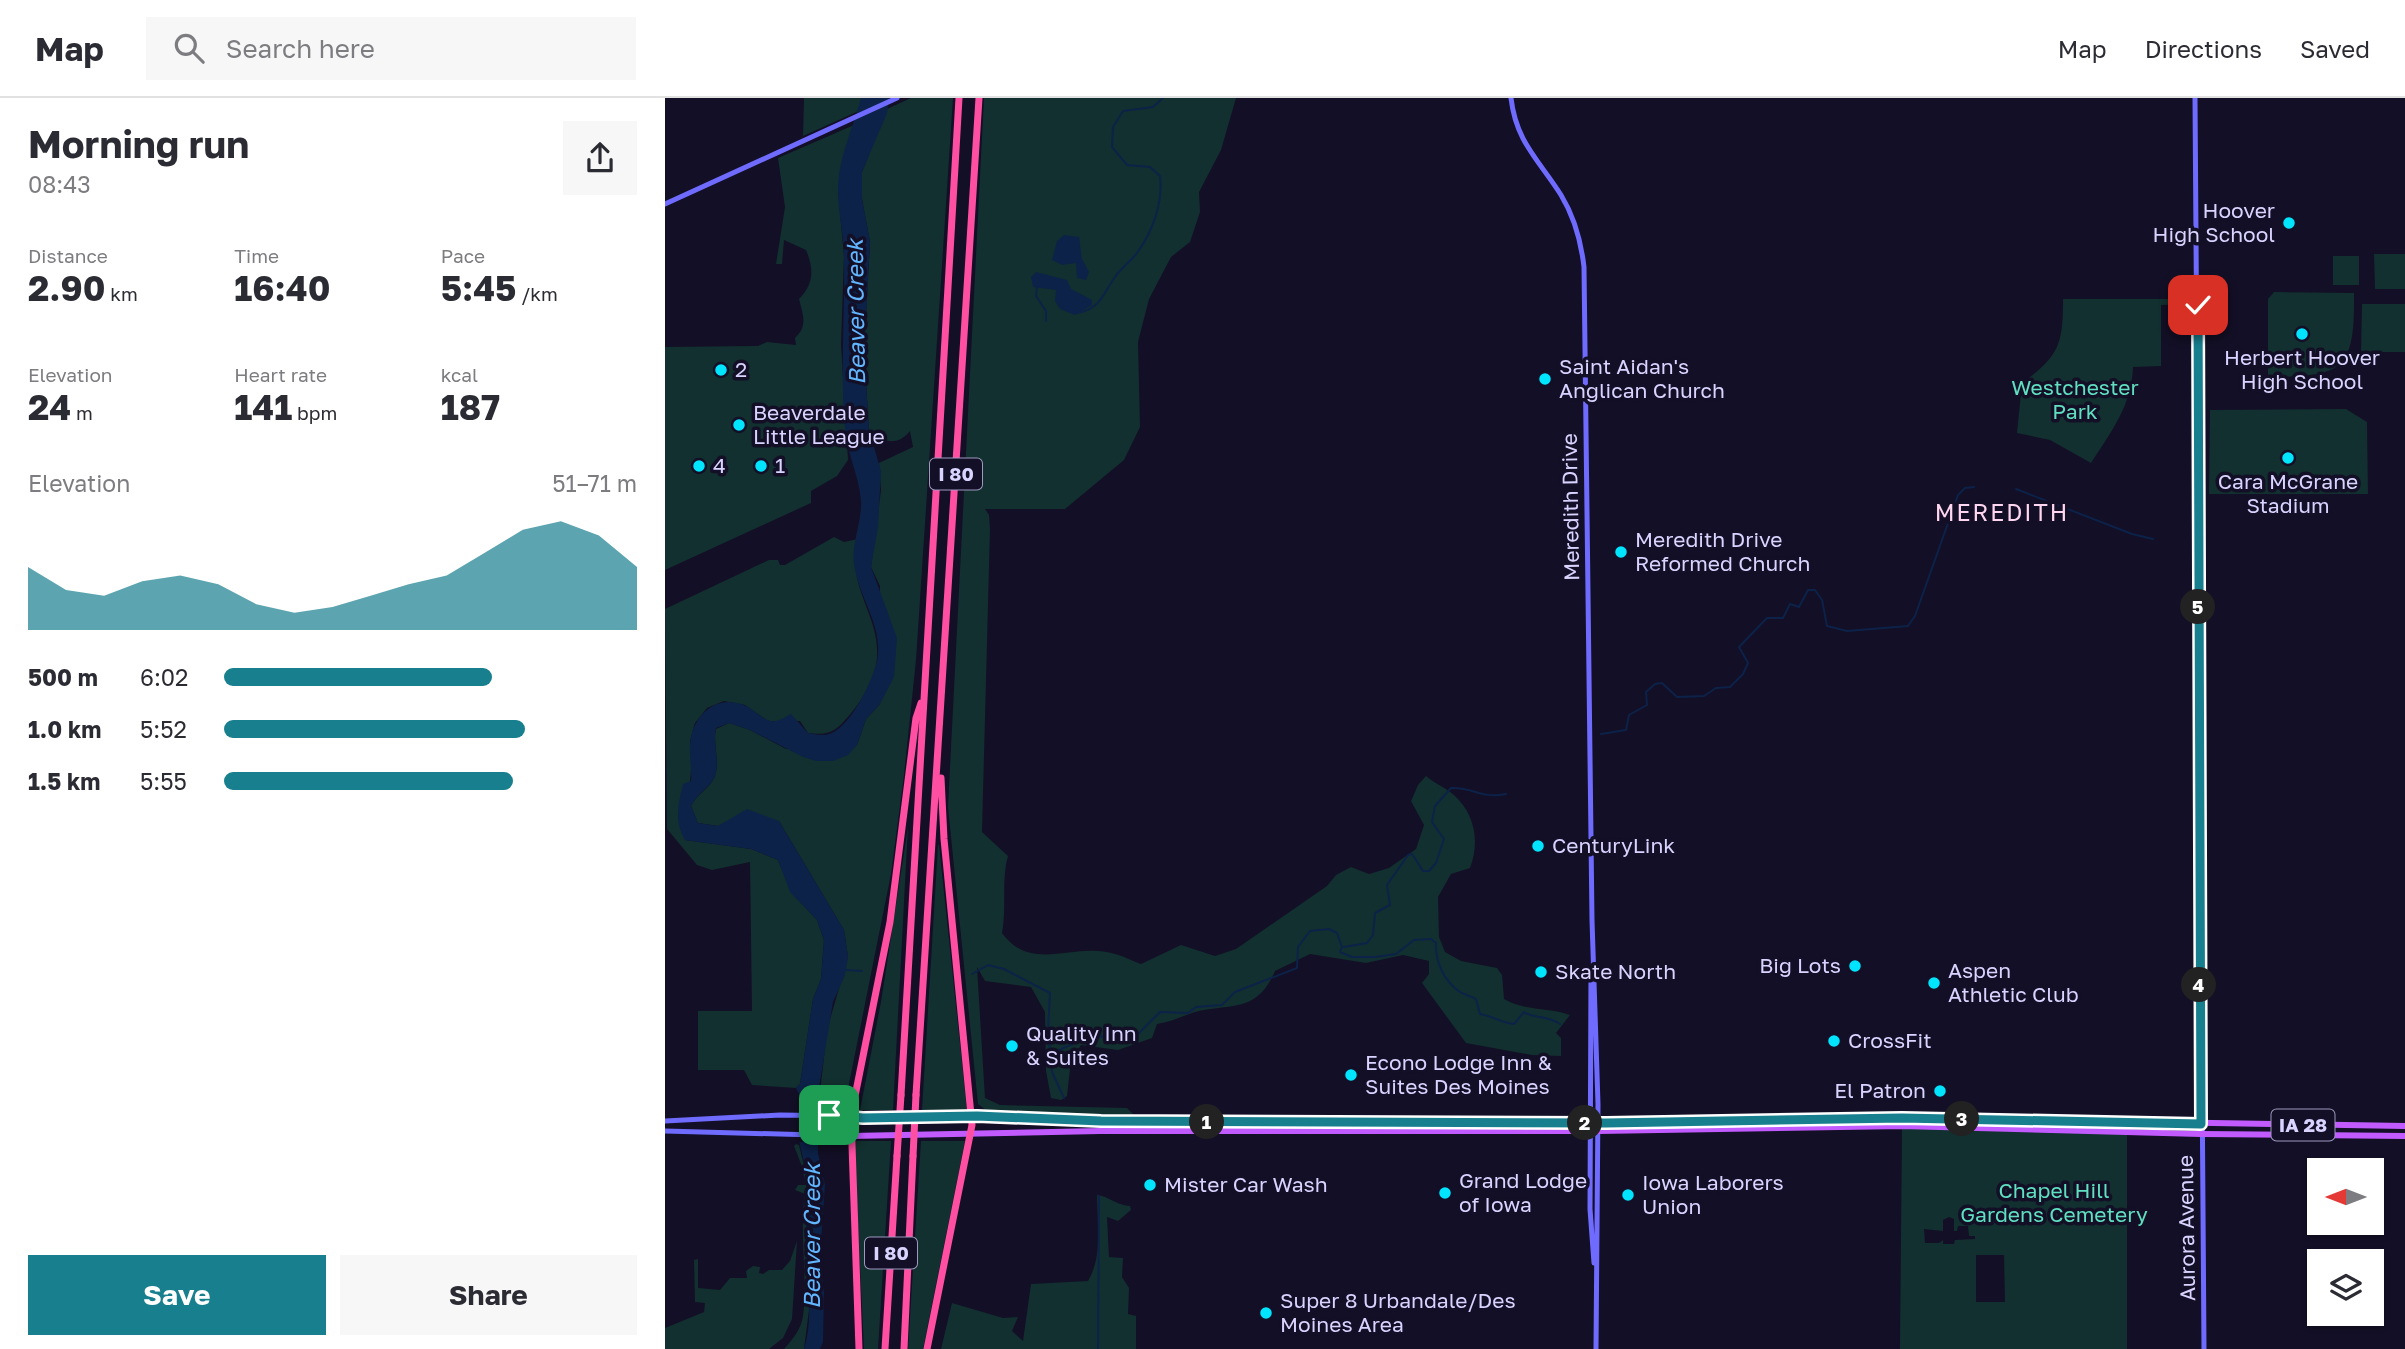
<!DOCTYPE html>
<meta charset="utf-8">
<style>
:root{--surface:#fff;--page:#f7f7f7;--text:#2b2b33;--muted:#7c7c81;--line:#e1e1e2;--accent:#187f8f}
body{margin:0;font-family:"Golos Text",sans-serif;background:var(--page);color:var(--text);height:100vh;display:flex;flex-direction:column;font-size:26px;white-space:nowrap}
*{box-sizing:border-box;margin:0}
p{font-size:23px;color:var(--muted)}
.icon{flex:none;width:38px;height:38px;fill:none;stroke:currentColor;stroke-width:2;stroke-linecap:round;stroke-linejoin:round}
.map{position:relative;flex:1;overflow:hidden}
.panel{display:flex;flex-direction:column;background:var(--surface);width:665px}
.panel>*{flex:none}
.needle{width:46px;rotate:270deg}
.buttons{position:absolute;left:1642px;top:1060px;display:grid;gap:14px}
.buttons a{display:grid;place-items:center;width:77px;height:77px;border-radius:0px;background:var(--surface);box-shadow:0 2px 5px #0004;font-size:35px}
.pin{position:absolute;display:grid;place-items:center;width:60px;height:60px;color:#fff;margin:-30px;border-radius:14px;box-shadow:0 4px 10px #0006}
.km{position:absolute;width:35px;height:35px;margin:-18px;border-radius:50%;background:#222;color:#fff;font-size:19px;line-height:35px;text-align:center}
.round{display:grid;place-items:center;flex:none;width:74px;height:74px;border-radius:0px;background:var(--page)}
.summary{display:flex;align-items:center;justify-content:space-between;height:119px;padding:0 28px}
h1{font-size:38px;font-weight:700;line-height:52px}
.figures{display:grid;grid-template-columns:repeat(3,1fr);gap:10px;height:119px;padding:7px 28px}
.figures div{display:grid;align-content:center}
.figures b{font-size:35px;font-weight:700}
.figures small{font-size:19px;font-weight:400}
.figures p{font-size:19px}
.chart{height:196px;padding:14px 28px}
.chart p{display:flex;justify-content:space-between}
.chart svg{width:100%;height:126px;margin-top:7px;fill:var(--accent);opacity:.7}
.button{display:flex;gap:14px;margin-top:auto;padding:14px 28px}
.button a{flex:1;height:80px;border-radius:0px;background:var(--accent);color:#fff;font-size:28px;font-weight:700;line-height:80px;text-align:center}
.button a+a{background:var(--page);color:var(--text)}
ul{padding:0 28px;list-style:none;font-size:23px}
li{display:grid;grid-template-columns:112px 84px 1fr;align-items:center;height:52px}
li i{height:18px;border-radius:9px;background:var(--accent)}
header{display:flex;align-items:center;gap:42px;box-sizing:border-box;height:98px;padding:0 35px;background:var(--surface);border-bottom:2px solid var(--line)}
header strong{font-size:33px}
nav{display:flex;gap:38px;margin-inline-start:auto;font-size:24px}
.search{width:490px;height:63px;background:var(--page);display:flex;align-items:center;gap:18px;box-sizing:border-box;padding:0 24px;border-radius:0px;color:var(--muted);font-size:26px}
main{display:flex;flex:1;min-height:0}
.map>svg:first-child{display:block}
.green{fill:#12302f;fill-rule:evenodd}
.water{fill:#0c2248}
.pier{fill:#130f26}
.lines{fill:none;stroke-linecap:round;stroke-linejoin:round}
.stream{stroke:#0c2248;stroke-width:2}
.secondary{stroke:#6f6bff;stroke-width:5}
.primary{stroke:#c25bff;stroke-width:6}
.highway{stroke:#ff4fa3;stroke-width:7}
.highway-bridge{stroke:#ff4fa3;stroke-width:7}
.route-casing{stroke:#fff;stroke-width:14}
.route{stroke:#187f8f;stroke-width:9}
.poi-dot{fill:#00e5ff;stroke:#130f26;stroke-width:2.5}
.labels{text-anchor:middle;stroke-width:7;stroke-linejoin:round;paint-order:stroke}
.shield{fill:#130f26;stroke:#9e99be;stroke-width:2}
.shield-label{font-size:19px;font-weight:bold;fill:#d9d4ff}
.poi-label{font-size:21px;fill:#d9d4ff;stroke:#130f26;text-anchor:start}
.park-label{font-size:21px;fill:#5fe0c0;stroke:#130f26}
.street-label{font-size:21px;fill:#d9d4ff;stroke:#130f26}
.water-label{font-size:23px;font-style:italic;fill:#62b6ff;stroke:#130f26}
.neighbourhood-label{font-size:23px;letter-spacing:2px;fill:#ffd6f0;stroke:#130f26}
</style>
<header>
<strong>Map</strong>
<div class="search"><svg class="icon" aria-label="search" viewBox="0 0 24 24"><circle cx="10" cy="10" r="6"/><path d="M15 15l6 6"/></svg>Search here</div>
<nav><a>Map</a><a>Directions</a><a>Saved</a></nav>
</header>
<main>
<section class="panel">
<div class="summary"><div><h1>Morning run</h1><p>08:43</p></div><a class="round"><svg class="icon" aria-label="share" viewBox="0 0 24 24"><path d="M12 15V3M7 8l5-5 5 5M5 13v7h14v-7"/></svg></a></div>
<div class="figures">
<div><p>Distance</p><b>2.90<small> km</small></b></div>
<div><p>Time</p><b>16:40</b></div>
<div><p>Pace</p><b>5:45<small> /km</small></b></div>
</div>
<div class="figures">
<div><p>Elevation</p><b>24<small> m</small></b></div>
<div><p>Heart rate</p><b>141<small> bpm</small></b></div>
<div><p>kcal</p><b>187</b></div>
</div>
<div class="chart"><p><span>Elevation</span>51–71 m</p>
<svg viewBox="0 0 160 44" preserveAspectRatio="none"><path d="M0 44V22L10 30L20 32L30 27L40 25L50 28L60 35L70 38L80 36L90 32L100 28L110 25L120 17L130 9L140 6L150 11L160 22V44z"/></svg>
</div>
<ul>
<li><b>500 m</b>6:02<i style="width:65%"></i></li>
<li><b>1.0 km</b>5:52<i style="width:73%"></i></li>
<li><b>1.5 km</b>5:55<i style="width:70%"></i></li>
</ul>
<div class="button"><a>Save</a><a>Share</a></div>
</section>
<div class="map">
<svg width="1740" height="1251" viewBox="0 0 1740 1251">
<rect width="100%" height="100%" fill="#130f26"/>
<path class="green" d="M139,0H223L138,38Z
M246,0H288L251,562L239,677L226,776L180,1006L170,1012H153L162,932L183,859L179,832L114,723L67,721L53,728L33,725L26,708C32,696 43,691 48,682C57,666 47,647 51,631L64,625L85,632L121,651L192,647L201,621L215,606V488L206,469L216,392L214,365L248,349L245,333C233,348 222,343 206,339L204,332L199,253L205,144L197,101V74L222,11Z
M319,0H571L556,52L534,94L535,114L525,144L506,159L484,201L473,244L475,329L459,362L400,411H320L324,417L325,431L317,734L343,758C336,783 342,809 337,835C367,876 409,843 450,856C459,858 467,863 476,866L516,847L550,858L571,851L662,788L671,777L686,769L704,776L724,770L751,751L759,727L746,703L753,687L761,678C769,685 781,690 789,697C810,716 815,744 805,770L786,776L773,799L774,839L780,854L796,863L832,870L837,877L839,901C859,913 883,909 905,917L891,935L896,940V958L867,957L801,945L757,885L764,876V863L738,857L701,865L645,856L610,873C592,916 565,905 530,914C517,918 506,924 492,926L487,940L453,952L416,947L406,962L402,998L396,1002L386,1000L381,973L380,914L366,889L320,883L312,869L320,1000L335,1007L462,1010L469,1017L432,1021L322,1013L313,1006L283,709Z
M189,27L173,91L179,159L176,246L183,362L172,378L146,393V405L0,472V249L93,248L102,244L131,247L130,240C143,228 138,217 134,201C149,186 149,171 141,152L119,142L117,166H111L120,109L113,60Z
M1709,156H1740V191H1710Z
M1668,158H1694V187H1668Z
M1609,194L1689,195C1690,272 1679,279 1603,279V201Z
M1398,201H1528V206L1496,207V268L1468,269C1467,307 1446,334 1426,365L1385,342L1352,335L1357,285C1394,258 1398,247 1398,201Z
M1697,206H1740V254H1696Z
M1681,311L1702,324L1703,396H1544L1545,312Z
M169,439L179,444L193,441C175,505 249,538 187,614C172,632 167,638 143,635L135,623H103L80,607L59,603L42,610L30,625L25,643L27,661L20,742L86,751L113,762L126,794L152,822L159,842L156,881L148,901L135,986L131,990L87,987L79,972H33V913H87L85,764L47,772L32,767L2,731L0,511L104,462H113L115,467H120Z
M243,729L228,1012H195L216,904Z
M273,747H274L302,1012H257Z
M1237,1028L1462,1034V1251H1235ZM1284,1119L1289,1121V1133H1292L1293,1128H1303L1304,1138H1310V1141L1290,1142L1289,1146H1278V1142L1274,1145H1260L1259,1131L1278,1133V1122ZM1311,1157H1339L1340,1204H1311Z
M189,1043H226L213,1251H199Z
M256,1043H300L258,1251H243Z
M131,1046L134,1047L145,1093L140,1143L144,1212L139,1251H119C128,1241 136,1231 138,1218C143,1179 134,1137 140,1096L130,1092L133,1087H140L138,1071L129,1048Z
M432,1097C444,1098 450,1107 465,1108L466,1112L453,1123L442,1119L444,1159L458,1160L457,1179L464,1190L463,1216L471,1218V1251H276L287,1205L338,1220L353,1219L347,1233L358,1243L366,1186L423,1183C438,1158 432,1126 432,1097Z
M132,1143L127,1221L118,1240L104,1251H0V1230L39,1214L40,1205L30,1204L29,1162L33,1161V1190L55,1192L65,1180H82L81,1173L88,1168L95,1169L94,1175L98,1176L104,1172H117L125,1163Z"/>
<path class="water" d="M196,0H224L222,15L197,74V101L205,144L199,253L204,332L216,373L213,429L206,469L232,540L229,579L215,606L201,621L192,647L183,657L168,663H151L138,659L85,632L64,625L51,630C47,647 57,666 48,682C43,690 32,696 26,708L33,725L53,728L82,711L114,723L179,832L183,859L180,877L168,904L152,1002L153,1055L160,1087L155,1159L159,1194L158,1244L155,1251H139C150,1217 140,1179 140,1144C140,1127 146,1108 144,1091C142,1063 124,1030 137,1002L131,990L135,986L148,901L156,881L159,842L152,822L125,794L113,762L86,751L20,742C9,723 13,707 18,686L26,683C27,669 23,653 26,639C32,612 56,595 83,609C90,613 99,622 106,623C114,624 120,619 126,616L143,635C149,636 158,638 164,636C185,630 207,584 212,563C219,528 193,499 189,466C186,446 197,424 196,403C194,377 182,356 180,331C175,274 180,218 179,161C179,138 173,115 173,92C173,61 188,30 196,0Z
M399,137L414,139L417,161L424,174L421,182L412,180L411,165L397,167L387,162L392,143Z
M371,174L402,182L406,191L427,202V207L410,217L395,211L390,203L391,192L368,189L366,179Z"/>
<path class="pier" d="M130,1012H157L158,1044H131Z"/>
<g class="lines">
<path class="stream" d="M372,189L371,198L381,213V223
M413,215C436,210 438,196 450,179C456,170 466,163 472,155C488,133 498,105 495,78L485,69L462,67L447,49L448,29L458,13L488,9L498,0
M1351,391L1467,436L1488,441
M936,636L961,632L964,617L982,607L981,594L990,586L997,585L1012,599L1039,598L1051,590L1065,589L1078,576L1083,565L1074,549L1102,520H1118L1125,506L1134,509L1143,492H1150L1157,502L1162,528L1182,533L1243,528L1250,518L1293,397L1300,390L1309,389
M679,849L702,845L708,837L710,815L725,807L722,787L743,757L747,756L758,773H764L771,765L779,741L767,724L770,708L786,690C810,689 814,701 841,696
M181,872L197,873
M307,876L323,867L339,871L385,895L383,933L387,974L399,1000
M386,956C410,944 435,932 461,942L470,939L495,914L523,915L531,909L557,907L570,894L632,870L633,849L645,833L664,831L672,835L677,849L675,854L687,859H711L731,856L749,842L766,841L771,845C770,864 779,883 795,894C800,897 806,898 811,901L815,916C828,918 837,925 849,926L859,914C870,921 881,917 895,926
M433,1251L434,1098"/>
<path class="secondary" d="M846,0C851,44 874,62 896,97C910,120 916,143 919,169L927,822L933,1006L931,1251
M1530,0L1539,1251
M0,106L232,0
M926,874L925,1111L929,1165
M0,1023L115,1017L186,1018
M0,1033L185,1038"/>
<path class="primary" d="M186,1018L662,1024L933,1025L1237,1020L1740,1028
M185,1038L435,1033H934L1237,1028L1536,1036L1740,1038"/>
<path class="highway" d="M236,997L294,0
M251,997L314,0
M194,1251L186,1018L225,824L251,620L256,605
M220,1251L232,1058
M239,1251L248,1058
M262,1251L307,1027L279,741L276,680"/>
<path class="highway-bridge" d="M232,1058L236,997
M248,1058L251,997"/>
</g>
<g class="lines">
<defs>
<path id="route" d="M164,1017L198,1020L312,1018L436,1023L941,1025L1237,1020L1536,1026L1533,207"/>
</defs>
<use href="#route" class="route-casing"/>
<use href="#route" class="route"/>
</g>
<g class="poi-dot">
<circle cx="1624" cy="125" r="7"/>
<circle cx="1637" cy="236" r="7"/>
<circle cx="56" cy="272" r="7"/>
<circle cx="880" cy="281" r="7"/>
<circle cx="74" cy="327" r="7"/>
<circle cx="1623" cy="360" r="7"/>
<circle cx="34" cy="368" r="7"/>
<circle cx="96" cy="368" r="7"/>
<circle cx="956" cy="454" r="7"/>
<circle cx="873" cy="748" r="7"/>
<circle cx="1190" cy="868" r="7"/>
<circle cx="876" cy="874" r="7"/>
<circle cx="1269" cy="885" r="7"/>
<circle cx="1169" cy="943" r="7"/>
<circle cx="347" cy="948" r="7"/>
<circle cx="686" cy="977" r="7"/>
<circle cx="1275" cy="993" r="7"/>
<circle cx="485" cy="1087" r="7"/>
<circle cx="780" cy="1095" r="7"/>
<circle cx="963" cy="1097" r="7"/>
<circle cx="601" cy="1215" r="7"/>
</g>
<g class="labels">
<g class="shield">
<rect x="265" y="360.5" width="52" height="31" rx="5"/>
<rect x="1606.5" y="1011.5" width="63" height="31" rx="5"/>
<rect x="200" y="1139.5" width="52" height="31" rx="5"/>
</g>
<g class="shield-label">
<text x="291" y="383">I 80</text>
<text x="1638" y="1034">IA 28</text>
<text x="226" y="1162">I 80</text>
</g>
<g class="poi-label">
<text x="1610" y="120" text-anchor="end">Hoover<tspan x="1610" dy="24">High School</tspan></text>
<text x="1637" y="267" text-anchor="middle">Herbert Hoover<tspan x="1637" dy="24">High School</tspan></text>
<text x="894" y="276">Saint Aidan's<tspan x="894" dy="24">Anglican Church</tspan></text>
<text x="70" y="279">2</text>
<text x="88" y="322">Beaverdale<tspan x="88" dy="24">Little League</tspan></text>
<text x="48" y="375">4</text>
<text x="110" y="375">1</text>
<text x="1623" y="391" text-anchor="middle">Cara McGrane<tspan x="1623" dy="24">Stadium</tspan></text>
<text x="970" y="449">Meredith Drive<tspan x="970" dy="24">Reformed Church</tspan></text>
<text x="887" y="755">CenturyLink</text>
<text x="1176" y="875" text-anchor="end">Big Lots</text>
<text x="1283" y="880">Aspen<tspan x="1283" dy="24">Athletic Club</tspan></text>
<text x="890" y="881">Skate North</text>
<text x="361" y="943">Quality Inn<tspan x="361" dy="24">&amp; Suites</tspan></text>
<text x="1183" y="950">CrossFit</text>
<text x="700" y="972">Econo Lodge Inn &amp;<tspan x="700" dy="24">Suites Des Moines</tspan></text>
<text x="1261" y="1000" text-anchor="end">El Patron</text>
<text x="794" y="1090">Grand Lodge<tspan x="794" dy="24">of Iowa</tspan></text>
<text x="977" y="1092">Iowa Laborers<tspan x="977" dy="24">Union</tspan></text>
<text x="499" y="1094">Mister Car Wash</text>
<text x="615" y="1210">Super 8 Urbandale/Des<tspan x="615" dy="24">Moines Area</tspan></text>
</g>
<g class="park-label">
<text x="1410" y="297">Westchester<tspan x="1410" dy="24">Park</tspan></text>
<text x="1389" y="1100">Chapel Hill<tspan x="1389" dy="24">Gardens Cemetery</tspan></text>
</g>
<g class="street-label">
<text transform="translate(906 409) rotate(-91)" y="7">Meredith Drive</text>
<text transform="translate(1522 1130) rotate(-91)" y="7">Aurora Avenue</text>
</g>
<g class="water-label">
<text transform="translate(191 214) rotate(-91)" y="8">Beaver Creek</text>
<text transform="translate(147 1138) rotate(-90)" y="8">Beaver Creek</text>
</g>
<g class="neighbourhood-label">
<text x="1337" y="423">MEREDITH</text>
</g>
</g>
</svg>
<div class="buttons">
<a><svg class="needle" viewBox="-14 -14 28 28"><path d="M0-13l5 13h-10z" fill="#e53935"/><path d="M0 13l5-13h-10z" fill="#7c7c81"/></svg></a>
<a><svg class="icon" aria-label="layers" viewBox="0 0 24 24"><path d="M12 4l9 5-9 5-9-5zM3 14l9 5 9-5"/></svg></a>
</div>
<div class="pin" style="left:164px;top:1017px;background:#1e9e55"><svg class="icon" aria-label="arrive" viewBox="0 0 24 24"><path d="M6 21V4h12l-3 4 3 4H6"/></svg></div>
<div class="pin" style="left:1533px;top:207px;background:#d93025"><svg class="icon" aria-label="check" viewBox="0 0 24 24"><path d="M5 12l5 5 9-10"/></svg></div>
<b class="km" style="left:542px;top:1024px">1</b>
<b class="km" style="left:920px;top:1025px">2</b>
<b class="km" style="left:1297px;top:1021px">3</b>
<b class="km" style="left:1534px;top:887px">4</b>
<b class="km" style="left:1533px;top:509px">5</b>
</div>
</main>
